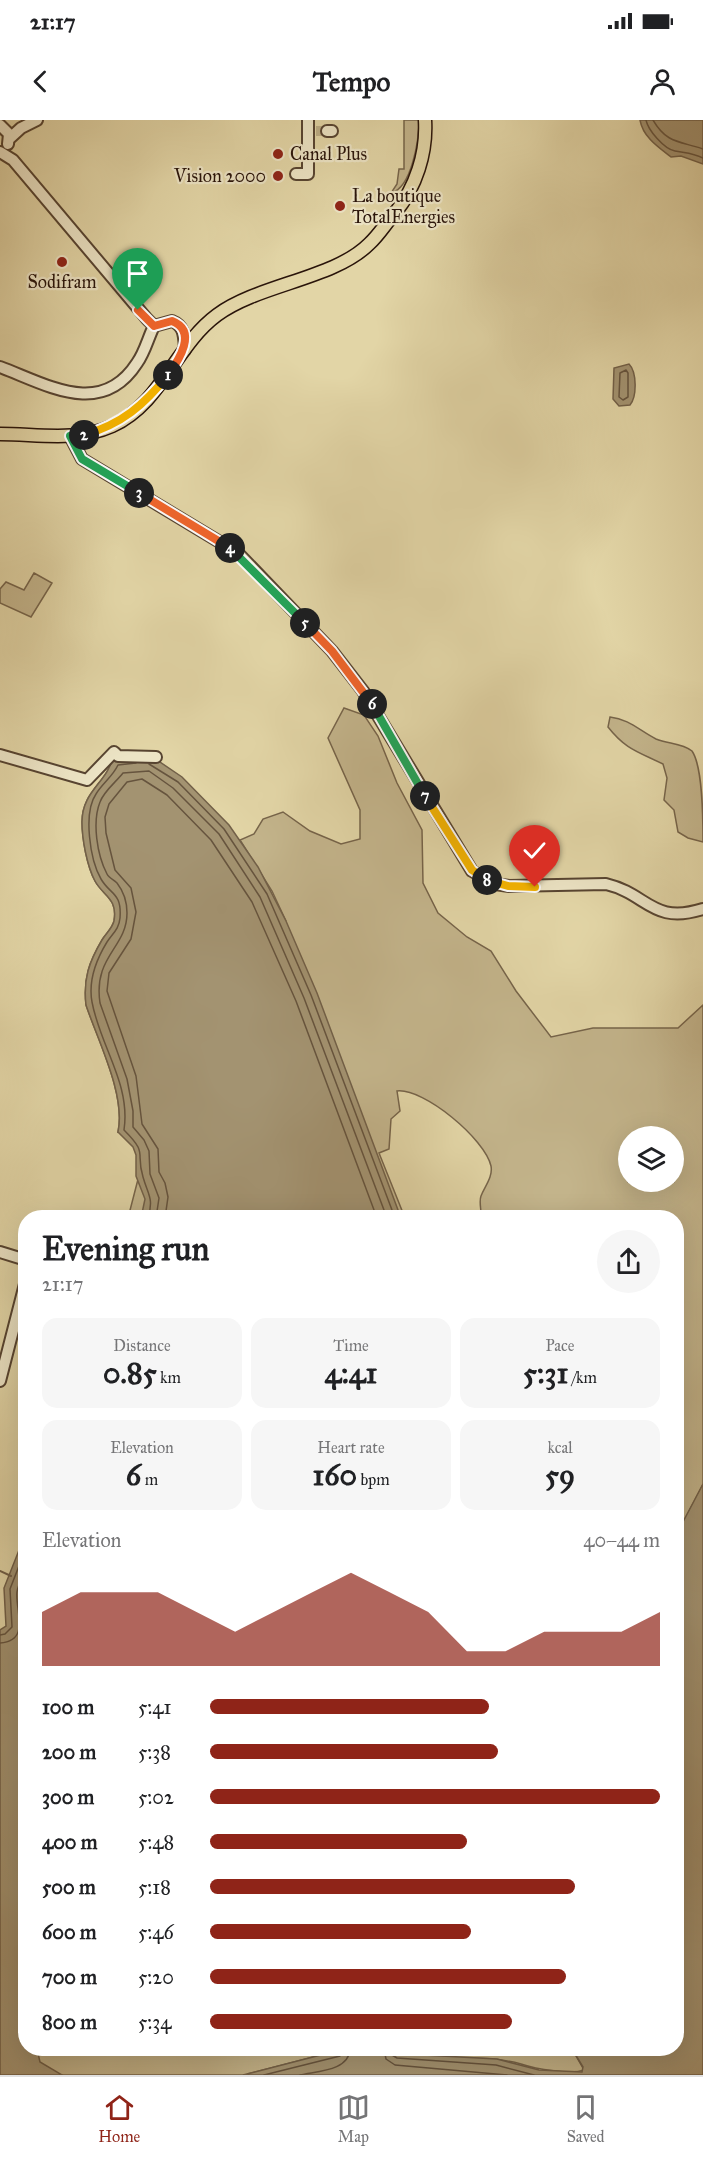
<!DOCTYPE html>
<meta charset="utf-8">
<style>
:root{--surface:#fff;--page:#f6f6f6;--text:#202124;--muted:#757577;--line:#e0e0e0;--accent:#8f2418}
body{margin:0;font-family:"IM FELL Great Primer",serif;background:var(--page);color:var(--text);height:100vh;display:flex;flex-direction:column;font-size:22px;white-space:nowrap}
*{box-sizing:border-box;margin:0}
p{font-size:20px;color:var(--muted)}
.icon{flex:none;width:33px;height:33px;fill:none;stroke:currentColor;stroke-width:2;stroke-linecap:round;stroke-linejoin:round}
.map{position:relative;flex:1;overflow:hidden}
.drawer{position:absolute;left:18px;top:1090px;width:666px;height:846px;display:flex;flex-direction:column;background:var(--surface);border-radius:24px;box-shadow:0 6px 24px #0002}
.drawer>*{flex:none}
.buttons{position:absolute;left:618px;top:1006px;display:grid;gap:12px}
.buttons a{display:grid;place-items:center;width:66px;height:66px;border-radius:50%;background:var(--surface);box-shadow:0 6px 24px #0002;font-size:30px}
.pin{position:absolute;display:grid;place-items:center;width:51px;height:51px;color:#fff;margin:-62px -26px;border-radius:50% 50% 50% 0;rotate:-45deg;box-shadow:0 0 6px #0007}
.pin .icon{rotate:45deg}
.km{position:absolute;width:30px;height:30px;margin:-15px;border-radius:50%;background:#222;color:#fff;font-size:16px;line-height:30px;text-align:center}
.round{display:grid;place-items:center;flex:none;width:63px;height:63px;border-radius:32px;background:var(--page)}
.overview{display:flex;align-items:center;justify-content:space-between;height:102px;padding:0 24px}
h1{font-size:33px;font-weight:700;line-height:45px}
.figures{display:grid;grid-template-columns:repeat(3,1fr);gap:9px;height:102px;padding:6px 24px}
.figures div{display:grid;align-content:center;border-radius:15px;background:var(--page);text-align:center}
.figures b{font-size:30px;font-weight:700}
.figures small{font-size:16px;font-weight:400}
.figures p{font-size:16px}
.chart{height:168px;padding:12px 24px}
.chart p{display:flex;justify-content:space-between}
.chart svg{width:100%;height:108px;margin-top:6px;fill:var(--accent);opacity:.7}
ul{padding:0 24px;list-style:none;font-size:20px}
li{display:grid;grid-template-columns:96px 72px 1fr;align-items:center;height:45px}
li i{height:15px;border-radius:8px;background:var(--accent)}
.status{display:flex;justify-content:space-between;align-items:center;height:42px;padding:0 30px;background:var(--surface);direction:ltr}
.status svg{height:16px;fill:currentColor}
header{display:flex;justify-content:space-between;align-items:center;height:78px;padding:0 24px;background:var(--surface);font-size:27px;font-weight:700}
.tab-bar{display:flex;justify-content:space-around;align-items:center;height:84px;border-top:2px solid var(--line);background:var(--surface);font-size:16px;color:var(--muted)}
.tab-bar a{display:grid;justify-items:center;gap:3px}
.tab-bar .current{color:var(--accent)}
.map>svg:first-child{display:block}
.green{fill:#c3b48b;stroke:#76644a;stroke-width:1.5;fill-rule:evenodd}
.water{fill:#a39371;stroke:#726048;stroke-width:1.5}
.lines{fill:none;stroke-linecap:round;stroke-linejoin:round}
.shore{stroke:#66543e;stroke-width:1.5}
.stream{stroke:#726048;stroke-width:2}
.minor-tunnel{stroke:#bdae87;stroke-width:10;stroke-dasharray:10 5;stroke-linecap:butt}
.minor-casing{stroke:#574431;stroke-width:14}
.major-casing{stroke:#29140a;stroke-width:15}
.minor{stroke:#ece4c5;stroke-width:10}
.major{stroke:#e2d5a6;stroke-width:12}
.split-1-casing{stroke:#fff;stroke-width:12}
.split-2-casing{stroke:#fff;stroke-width:12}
.split-3-casing{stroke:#fff;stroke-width:12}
.split-4-casing{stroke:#fff;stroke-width:12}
.split-5-casing{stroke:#fff;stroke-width:12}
.split-6-casing{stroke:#fff;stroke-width:12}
.split-7-casing{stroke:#fff;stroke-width:12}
.split-8-casing{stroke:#fff;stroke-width:12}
.split-9-casing{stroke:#fff;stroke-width:12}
.split-1{stroke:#f0652b;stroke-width:8}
.split-2{stroke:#f5b400;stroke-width:8}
.split-3{stroke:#22a559;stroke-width:8}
.split-4{stroke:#f0652b;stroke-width:8}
.split-5{stroke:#22a559;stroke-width:8}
.split-6{stroke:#f0652b;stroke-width:8}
.split-7{stroke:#22a559;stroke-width:8}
.split-8{stroke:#f5b400;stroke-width:8}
.split-9{stroke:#f5b400;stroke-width:8}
.poi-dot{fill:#8f2418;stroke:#ece4c5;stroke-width:2}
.labels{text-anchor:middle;stroke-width:4.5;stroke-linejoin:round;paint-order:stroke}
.poi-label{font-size:18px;fill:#29140a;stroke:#ece4c5;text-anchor:start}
</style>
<div class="status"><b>21:17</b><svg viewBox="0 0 49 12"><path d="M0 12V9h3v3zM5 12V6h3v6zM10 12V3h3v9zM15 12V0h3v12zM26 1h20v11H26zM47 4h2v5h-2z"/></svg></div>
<header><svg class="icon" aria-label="back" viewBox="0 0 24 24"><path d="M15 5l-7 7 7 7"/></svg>Tempo<svg class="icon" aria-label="person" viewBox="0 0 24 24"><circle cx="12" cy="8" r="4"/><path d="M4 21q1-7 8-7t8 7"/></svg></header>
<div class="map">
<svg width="703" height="1955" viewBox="0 0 703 1955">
<rect width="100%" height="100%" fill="#e2d5a6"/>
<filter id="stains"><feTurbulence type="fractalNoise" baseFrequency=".00333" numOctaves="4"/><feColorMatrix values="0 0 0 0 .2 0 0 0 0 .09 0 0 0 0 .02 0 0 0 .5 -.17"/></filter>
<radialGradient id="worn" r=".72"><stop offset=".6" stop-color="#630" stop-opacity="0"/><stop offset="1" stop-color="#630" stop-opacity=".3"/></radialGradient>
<path class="green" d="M404,0H419C419,19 412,68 391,73L397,64L399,49H404Z
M34,453L52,463L31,497L0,483V469L6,462L24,470Z
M344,588L364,595L378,616L397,663L422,710L423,763L438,793L467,817L491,831L516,871L551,917L593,908H678L703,885V1364L677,1415L676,1098H478L481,1094C481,1088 479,1081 481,1076C485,1066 493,1057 491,1046C485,1019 424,968 397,971L400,991L391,999L389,1029L379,1033L405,1098H128L144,1036L128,1008L118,1012C126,975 98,921 86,885C83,859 89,842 102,820C106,813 112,809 114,801C118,778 103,776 95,761C87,746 82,719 82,702C82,671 107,663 113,637L286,801L272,771L240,720L254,714L263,699L283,692L310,711L341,724L360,719V690L328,618ZM628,1017H674V1062H628Z
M610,597C629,599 640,611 656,619C668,624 682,623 692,631C703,647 703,699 703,722L688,718L678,712L674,690L664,680L667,658L663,644C639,632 626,630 608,607Z
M0,1823L26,1929H344L247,1954L251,1955H0Z
M389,1929H572L584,1950C571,1955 536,1949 521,1944C478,1932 429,1944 389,1929Z"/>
<path class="water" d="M640,0H703V44L681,36L671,37C658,27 643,17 640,0Z
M629,244C637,252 637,277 630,285L619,286L613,279L614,248Z
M113,637L154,638L182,657L229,705L258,747L286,801L317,873L401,1098H141L145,1079L136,1056V1035L133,1027L118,1012C126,975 98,921 86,885C83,859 89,842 102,820C106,813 112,809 114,801C118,778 103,776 95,761C87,746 82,719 82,702C82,671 107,663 113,637Z
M703,1364V1955H243L344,1929H389L423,1935L497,1939L539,1950L582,1952L583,1947L572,1929H676V1415Z
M25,1415L26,1929H37L40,1942L62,1955H0V1510L6,1506L4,1468Z"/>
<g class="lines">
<path class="shore" d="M646,0C648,10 664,29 675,31C685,33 693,33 703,38
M653,0C667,24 680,21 703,29
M626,250L628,253V277L623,280L619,277L620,253Z
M136,643L118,645C113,656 102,664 96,674C83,693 90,740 101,759C110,775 122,772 120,798C119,809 113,813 107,822C96,840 88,860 92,882C100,926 131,964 124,1010C149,1035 135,1031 143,1057C148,1075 154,1078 148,1098
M149,644L178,662L224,709L267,774L311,875L395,1098
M156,1098L159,1078L150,1054L149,1031L144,1020L133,1007V991L127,959L100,883C93,836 127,828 127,793C127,783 124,772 117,763C114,760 109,758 107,754C97,735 92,702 100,682C104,671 116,662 123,653L149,651L173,668L219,714L260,777L304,878L387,1098
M165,1098L168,1077L165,1063L159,1052L158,1029L142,1004L136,956L107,871L109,853L131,819L136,792L131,768L115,750L106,713L105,697L109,684L127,662L142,659L167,675L211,720L252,782L296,881L377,1098
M0,1515L5,1514L12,1507L10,1469L26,1428
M0,1523C31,1521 15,1490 17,1472C18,1464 23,1456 26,1449
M384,1929L386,1939L395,1945L507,1955
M391,1929L392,1935L397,1938L496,1945L534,1955
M264,1955L340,1936L343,1929
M300,1955C317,1951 349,1951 350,1929"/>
<path class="stream" d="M0,1451L11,1456"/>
<path class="minor-tunnel" d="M316,11H327"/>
<defs>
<path id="minor" d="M0,5L9,14L8,24
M327,11H332
M9,19L21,8L37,0
M0,32L13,40L147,199L154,206L172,201C185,206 184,217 185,230
M296,54H308V0
M0,247C46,264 101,299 137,243C145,232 148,218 154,206
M70,316L82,339L238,433L332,531L363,571L472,751L495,764L509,766L606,764C648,774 652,805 703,789
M0,635L87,660L114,632L118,636L156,637
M0,1132L26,1140
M0,1261L26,1160"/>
<path id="major" d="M0,314C38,314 76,322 112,306C162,283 175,226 217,195C259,164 334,159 369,124C379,115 386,103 395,93C416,67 427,33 425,0"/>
</defs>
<use href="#minor" class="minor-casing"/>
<use href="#major" class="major-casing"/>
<use href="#minor" class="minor"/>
<use href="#major" class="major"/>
</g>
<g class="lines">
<defs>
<path id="split-1" d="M138,190L154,206L172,201C198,211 179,240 168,255"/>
<path id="split-2" d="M84,315C122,304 144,285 168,255"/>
<path id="split-3" d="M84,315L70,316L82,339L139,373"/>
<path id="split-4" d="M139,373L230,428"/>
<path id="split-5" d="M230,428L305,503"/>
<path id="split-6" d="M305,503L332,531L372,584"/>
<path id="split-7" d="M372,584L425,676"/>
<path id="split-8" d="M425,676L472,750L487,760"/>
<path id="split-9" d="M487,760L508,766L535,767"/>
</defs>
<use href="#split-1" class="split-1-casing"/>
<use href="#split-2" class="split-2-casing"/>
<use href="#split-3" class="split-3-casing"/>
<use href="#split-4" class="split-4-casing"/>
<use href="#split-5" class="split-5-casing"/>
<use href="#split-6" class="split-6-casing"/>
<use href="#split-7" class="split-7-casing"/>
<use href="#split-8" class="split-8-casing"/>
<use href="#split-9" class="split-9-casing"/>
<use href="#split-1" class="split-1"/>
<use href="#split-2" class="split-2"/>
<use href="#split-3" class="split-3"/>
<use href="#split-4" class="split-4"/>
<use href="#split-5" class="split-5"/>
<use href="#split-6" class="split-6"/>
<use href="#split-7" class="split-7"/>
<use href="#split-8" class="split-8"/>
<use href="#split-9" class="split-9"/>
</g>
<g class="poi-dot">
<circle cx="278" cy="34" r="6"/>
<circle cx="278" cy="56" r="6"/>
<circle cx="340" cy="86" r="6"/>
<circle cx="62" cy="142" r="6"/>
</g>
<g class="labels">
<g class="poi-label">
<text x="290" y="40">Canal Plus</text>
<text x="266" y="62" text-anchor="end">Vision 2000</text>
<text x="352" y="82">La boutique<tspan x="352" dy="21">TotalEnergies</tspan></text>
<text x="62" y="168" text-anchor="middle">Sodifram</text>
</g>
</g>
<rect width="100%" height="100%" filter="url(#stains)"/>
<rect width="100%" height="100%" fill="url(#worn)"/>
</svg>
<div class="buttons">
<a><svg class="icon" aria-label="layers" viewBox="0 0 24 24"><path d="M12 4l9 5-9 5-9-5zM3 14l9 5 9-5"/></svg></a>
</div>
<div class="pin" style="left:138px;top:190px;background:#1e9e55"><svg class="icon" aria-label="arrive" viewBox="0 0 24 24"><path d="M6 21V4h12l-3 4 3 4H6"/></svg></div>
<div class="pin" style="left:535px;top:767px;background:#d93025"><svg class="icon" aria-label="check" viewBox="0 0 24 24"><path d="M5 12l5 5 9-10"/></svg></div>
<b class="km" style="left:168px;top:255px">1</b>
<b class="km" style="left:84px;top:315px">2</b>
<b class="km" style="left:139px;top:373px">3</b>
<b class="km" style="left:230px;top:428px">4</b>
<b class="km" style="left:305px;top:503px">5</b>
<b class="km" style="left:372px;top:584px">6</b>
<b class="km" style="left:425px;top:676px">7</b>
<b class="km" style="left:487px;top:760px">8</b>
<section class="drawer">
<div class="overview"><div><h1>Evening run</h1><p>21:17</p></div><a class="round"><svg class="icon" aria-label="share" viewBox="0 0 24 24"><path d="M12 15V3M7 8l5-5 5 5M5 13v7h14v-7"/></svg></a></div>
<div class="figures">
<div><p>Distance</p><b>0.85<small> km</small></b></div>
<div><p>Time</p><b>4:41</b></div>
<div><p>Pace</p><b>5:31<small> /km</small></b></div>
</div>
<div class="figures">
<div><p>Elevation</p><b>6<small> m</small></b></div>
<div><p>Heart rate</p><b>160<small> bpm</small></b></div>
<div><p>kcal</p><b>59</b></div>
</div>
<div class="chart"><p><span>Elevation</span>40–44 m</p>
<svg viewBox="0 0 160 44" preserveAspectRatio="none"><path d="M0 44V22L10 14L20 14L30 14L40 22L50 30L60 22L70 14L80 6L90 14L100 22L110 38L120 38L130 30L140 30L150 30L160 22V44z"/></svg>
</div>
<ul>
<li><b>100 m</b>5:41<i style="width:62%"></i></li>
<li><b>200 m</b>5:38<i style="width:64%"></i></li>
<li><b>300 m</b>5:02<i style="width:100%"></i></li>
<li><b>400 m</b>5:48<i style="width:57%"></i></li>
<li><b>500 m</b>5:18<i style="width:81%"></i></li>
<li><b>600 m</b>5:46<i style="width:58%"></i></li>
<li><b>700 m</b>5:20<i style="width:79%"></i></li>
<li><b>800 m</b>5:34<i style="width:67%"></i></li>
</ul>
</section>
</div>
<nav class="tab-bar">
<a class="current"><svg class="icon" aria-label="home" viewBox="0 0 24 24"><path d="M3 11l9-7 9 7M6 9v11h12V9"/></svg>Home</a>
<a><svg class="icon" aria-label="map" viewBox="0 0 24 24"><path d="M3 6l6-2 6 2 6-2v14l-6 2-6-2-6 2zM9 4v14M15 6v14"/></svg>Map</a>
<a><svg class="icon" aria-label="saved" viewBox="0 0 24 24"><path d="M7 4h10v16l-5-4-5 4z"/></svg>Saved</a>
</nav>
